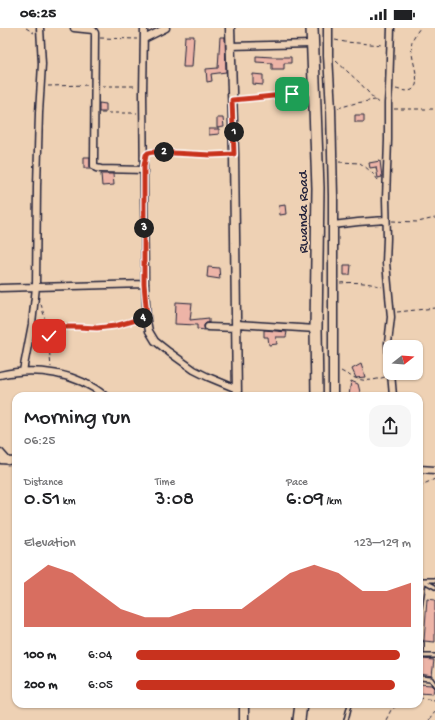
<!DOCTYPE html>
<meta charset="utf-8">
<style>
:root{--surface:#fff;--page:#f6f6f6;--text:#202124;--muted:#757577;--accent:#c8321e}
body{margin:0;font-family:"Gochi Hand",sans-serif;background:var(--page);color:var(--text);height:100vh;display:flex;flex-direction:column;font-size:15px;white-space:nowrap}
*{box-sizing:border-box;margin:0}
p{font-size:13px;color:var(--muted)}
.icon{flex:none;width:22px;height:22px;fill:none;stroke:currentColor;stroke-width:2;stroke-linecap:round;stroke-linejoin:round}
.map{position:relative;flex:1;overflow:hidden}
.side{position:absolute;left:12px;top:364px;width:411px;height:316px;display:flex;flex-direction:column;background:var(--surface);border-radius:12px;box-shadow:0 1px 3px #0004}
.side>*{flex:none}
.needle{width:26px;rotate:73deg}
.controls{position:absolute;left:383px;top:312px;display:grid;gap:8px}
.controls a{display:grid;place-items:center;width:40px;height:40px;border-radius:8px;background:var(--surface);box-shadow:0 1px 3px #0004;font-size:20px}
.pin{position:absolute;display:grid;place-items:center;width:34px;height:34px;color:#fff;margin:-17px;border-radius:8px;box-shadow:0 2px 6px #0006}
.km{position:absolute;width:20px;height:20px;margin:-10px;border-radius:50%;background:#222;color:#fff;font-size:11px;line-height:20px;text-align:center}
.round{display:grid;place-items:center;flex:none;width:42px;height:42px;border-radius:12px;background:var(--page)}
.headline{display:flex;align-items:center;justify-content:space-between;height:68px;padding:0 12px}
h1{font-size:22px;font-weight:600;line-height:30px}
.metrics{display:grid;grid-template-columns:repeat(3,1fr);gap:6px;height:68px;padding:4px 12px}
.metrics div{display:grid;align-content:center}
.metrics b{font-size:20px;font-weight:600}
.metrics small{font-size:11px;font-weight:400}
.metrics p{font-size:11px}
.chart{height:112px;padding:8px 12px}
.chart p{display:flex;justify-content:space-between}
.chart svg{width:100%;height:72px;margin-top:4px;fill:var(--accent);opacity:.7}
ul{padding:0 12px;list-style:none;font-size:13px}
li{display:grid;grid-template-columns:64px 48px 1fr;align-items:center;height:30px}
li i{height:10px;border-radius:5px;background:var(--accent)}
.status{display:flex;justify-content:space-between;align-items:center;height:28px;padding:0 20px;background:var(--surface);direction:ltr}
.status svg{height:11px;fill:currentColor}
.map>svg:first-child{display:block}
.building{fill:#edb4a7;stroke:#22223b}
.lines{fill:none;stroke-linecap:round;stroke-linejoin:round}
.service-casing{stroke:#22223b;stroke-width:6}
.minor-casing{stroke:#22223b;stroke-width:9}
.tertiary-casing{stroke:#22223b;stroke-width:11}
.trunk-casing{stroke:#22223b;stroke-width:14}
.path{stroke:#22223b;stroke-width:1;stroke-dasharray:4 3;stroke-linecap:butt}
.service{stroke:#eed1b4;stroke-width:3}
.minor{stroke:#eed1b4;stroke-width:6}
.tertiary{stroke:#eed1b4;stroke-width:8}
.trunk{stroke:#eed1b4;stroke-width:11}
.route-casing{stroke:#fff;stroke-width:8}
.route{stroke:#c8321e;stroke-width:5}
.labels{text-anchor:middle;stroke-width:4;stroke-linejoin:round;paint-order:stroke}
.street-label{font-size:14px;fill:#22223b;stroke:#eed1b4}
</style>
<div class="status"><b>06:25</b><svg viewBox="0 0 49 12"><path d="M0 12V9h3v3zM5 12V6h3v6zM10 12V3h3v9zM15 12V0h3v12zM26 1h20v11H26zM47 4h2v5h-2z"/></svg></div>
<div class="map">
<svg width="435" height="692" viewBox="0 0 435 692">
<rect width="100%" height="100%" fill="#eed1b4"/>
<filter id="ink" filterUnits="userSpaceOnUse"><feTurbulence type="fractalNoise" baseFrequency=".025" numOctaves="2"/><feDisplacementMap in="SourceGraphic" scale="8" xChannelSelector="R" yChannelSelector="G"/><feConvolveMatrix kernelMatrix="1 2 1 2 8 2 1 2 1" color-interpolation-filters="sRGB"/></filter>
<g filter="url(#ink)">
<path class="building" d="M185,8H194L192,39H183Z
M220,9H225L226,44L211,46L212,53L207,54L206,41L218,40Z
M256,28L272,29H291V35H284V41H272V35L256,34Z
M253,46L263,47V57L253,56Z
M99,75L106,76V84H99Z
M355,87H364V94H355Z
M217,90H223L224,99L217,100Z
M209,101H219V106L209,107Z
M84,129H90V140H84Z
M380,133L382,149L378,150L376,139L370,140L369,135Z
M101,146H113L114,157L102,158Z
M285,177L286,186L280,187L279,178Z
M344,237H351L350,247H344Z
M208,239L219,240L220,251L207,249Z
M176,274L192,275L190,292L209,290V295H206L204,297V299L205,302L197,301V297L175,296Z
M264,302L287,304L286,309H276L277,316L269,317L268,309H264Z
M361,336L365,349L356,350L352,341Z
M351,353L358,356L361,368H349Z
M427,571L435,572V614L424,613Z
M422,631L434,632L432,648L420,646Z
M419,656L431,657L434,660L433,666L419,665Z"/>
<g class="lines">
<defs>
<path id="service" d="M419,552H435
M419,586L424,553L435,559
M419,613L422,615V622L421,628
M421,628H435
M419,650L431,651L435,657
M346,692L350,676"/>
<path id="minor" d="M74,0L93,2L95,5L94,133V138L96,140L101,141L144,142
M144,0L143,66L145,256L147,293L149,303L155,313L169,324L194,342L208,349L237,361
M144,11L166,0
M230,18L312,16
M333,197L358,194L386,192
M0,260L145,256
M237,296L316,301
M208,299L237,300
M390,338L388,315L391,289L386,235L387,210L386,171L388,112V75L389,60L391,0
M23,343L32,296L36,259L37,158L39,85L42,36L40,0
M391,345L393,368
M0,347C35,338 77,345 105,368
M0,424L8,433
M0,432L16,433
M419,441L435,442"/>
<path id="tertiary" d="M230,0L234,126L237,368
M328,0V27L331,82L333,168V368
M244,676V692"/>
<path id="trunk" d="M312,0L318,160L316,301L317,368
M299,692L301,676"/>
</defs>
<use href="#service" class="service-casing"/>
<use href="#minor" class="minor-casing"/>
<use href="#tertiary" class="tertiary-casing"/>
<use href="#trunk" class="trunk-casing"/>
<path class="path" d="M26,0L34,5
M100,10L137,11
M335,12L345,14L383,17
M336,33L360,55L375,72L381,77
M48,58L89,57
M102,58H137
M396,61C400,62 407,64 412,62C413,61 415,59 416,57C419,45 409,27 412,13C414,8 417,4 420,0
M239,72C255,71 270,68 286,67C293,67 298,65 305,67
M338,80L356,75L375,72
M394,81H435
M101,85H137
M149,124H180L226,127
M339,134L360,135C367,140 373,145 378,152L381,151
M392,193L418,194L435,190
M340,255C354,254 368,254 382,259
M41,276L47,299L51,339
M397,284L435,280
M47,299H77L97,300L115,297L142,291
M341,343C359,353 365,355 385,349
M419,458L435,451
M419,670L435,672
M386,692L391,682L399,676
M429,692L435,684"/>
<use href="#service" class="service"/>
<use href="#minor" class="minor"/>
<use href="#tertiary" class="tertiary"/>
<use href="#trunk" class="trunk"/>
</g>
</g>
<g class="lines" filter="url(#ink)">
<defs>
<path id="route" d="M49,308L47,299H78L97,300L115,298L147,289L144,256V138L146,127L148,125L153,124L211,127L234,126L232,72L254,70L292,66"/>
</defs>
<use href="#route" class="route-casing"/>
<use href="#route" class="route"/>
</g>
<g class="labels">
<g class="street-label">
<text transform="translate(302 184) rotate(-90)" y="5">Rwanda Road</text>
</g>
</g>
</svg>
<div class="controls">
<a><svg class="needle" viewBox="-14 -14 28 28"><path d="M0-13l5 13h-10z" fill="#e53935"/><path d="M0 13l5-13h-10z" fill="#757577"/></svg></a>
</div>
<div class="pin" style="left:292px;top:66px;background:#1e9e55"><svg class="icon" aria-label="arrive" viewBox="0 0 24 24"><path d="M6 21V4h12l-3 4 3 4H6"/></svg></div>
<div class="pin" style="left:49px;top:308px;background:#d93025"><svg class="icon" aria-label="check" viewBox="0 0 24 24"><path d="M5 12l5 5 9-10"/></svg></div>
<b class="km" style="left:234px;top:104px">1</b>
<b class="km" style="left:164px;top:124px">2</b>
<b class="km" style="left:144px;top:200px">3</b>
<b class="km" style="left:143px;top:290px">4</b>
<section class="side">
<div class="headline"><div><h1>Morning run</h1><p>06:25</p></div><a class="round"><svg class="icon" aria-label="share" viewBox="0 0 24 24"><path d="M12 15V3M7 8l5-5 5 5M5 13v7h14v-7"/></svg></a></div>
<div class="metrics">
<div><p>Distance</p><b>0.51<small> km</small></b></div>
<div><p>Time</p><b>3:08</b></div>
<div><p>Pace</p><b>6:09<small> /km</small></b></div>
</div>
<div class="chart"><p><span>Elevation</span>123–129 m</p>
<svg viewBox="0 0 160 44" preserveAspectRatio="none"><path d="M0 44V17L10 6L20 11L30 22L40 33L50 38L60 38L70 33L80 33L90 33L100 22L110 11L120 6L130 11L140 22L150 22L160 17V44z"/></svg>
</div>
<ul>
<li><b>100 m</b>6:04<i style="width:96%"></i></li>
<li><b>200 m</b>6:05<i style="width:94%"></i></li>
</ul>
</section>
</div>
